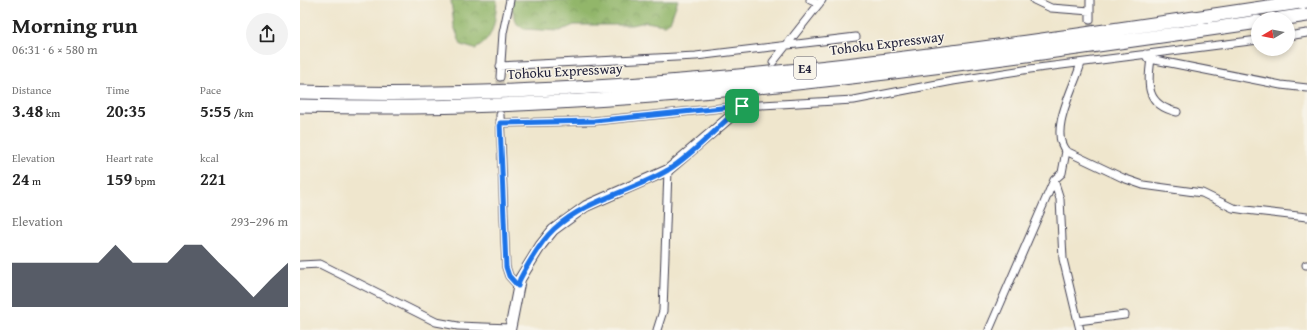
<!DOCTYPE html>
<meta charset="utf-8">
<style>
:root{--surface:#fff;--page:#f2f2f2;--text:#222;--muted:#767676;--accent:#111827}
body{margin:0;font-family:"Gentium Book Plus",serif;background:var(--page);color:var(--text);height:100vh;display:flex;flex-direction:column;font-size:15px;white-space:nowrap}
*{box-sizing:border-box;margin:0}
p{font-size:13px;color:var(--muted)}
.icon{flex:none;width:22px;height:22px;fill:none;stroke:currentColor;stroke-width:2;stroke-linecap:round;stroke-linejoin:round}
.map{position:relative;flex:1;overflow:hidden}
.panel{display:flex;flex-direction:column;background:var(--surface);width:300px}
.panel>*{flex:none}
.needle{width:26px;rotate:260deg}
.tools{position:absolute;left:951px;top:12px;display:grid;gap:8px}
.tools a{display:grid;place-items:center;width:44px;height:44px;border-radius:50%;background:var(--surface);box-shadow:0 2px 6px #0003;font-size:20px}
.pin{position:absolute;display:grid;place-items:center;width:34px;height:34px;color:#fff;margin:-17px;border-radius:8px;box-shadow:0 2px 6px #0006}
.round{display:grid;place-items:center;flex:none;width:42px;height:42px;border-radius:21px;background:var(--page)}
.summary{display:flex;align-items:center;justify-content:space-between;height:68px;padding:0 12px}
h1{font-size:22px;font-weight:700;line-height:30px}
.figures{display:grid;grid-template-columns:repeat(3,1fr);gap:6px;height:68px;padding:4px 12px}
.figures div{display:grid;align-content:center}
.figures b{font-size:17px;font-weight:700}
.figures small{font-size:11px;font-weight:400}
.figures p{font-size:11px}
.chart{height:112px;padding:8px 12px}
.chart p{display:flex;justify-content:space-between}
.chart svg{width:100%;height:72px;margin-top:4px;fill:var(--accent);opacity:.7}
main{display:flex;flex:1;min-height:0}
.map>svg:first-child{display:block}
.forest{fill:url(#forest-crowns);stroke:#5a6c52}
.lines{fill:none;stroke-linecap:round;stroke-linejoin:round}
.street-tunnel{stroke:#c6bfb0;stroke-width:7;stroke-dasharray:7 3.5;stroke-linecap:butt}
.street-casing{stroke:#413f51;stroke-width:9}
.secondary-casing{stroke:#413f51;stroke-width:12}
.highway-casing{stroke:#413f51;stroke-width:15}
.street{stroke:#fff;stroke-width:7}
.secondary{stroke:#fff;stroke-width:10}
.highway{stroke:#fff;stroke-width:13}
.route-casing{stroke:#fff;stroke-width:8}
.route{stroke:#1a73e8;stroke-width:5}
.labels{text-anchor:middle;stroke-width:3;stroke-linejoin:round;paint-order:stroke}
.shield{fill:#f7f3e8;stroke:#62616f;stroke-width:1}
.shield-label{font-size:13px;font-weight:bold;fill:#22223b}
.street-label{font-size:14px;fill:#22223b;stroke:#f7f3e8}
</style>
<main>
<section class="panel">
<div class="summary"><div><h1>Morning run</h1><p>06:31 · 6 × 580 m</p></div><a class="round"><svg class="icon" aria-label="share" viewBox="0 0 24 24"><path d="M12 15V3M7 8l5-5 5 5M5 13v7h14v-7"/></svg></a></div>
<div class="figures">
<div><p>Distance</p><b>3.48<small> km</small></b></div>
<div><p>Time</p><b>20:35</b></div>
<div><p>Pace</p><b>5:55<small> /km</small></b></div>
</div>
<div class="figures">
<div><p>Elevation</p><b>24<small> m</small></b></div>
<div><p>Heart rate</p><b>159<small> bpm</small></b></div>
<div><p>kcal</p><b>221</b></div>
</div>
<div class="chart"><p><span>Elevation</span>293–296 m</p>
<svg viewBox="0 0 160 44" preserveAspectRatio="none"><path d="M0 44V17L10 17L20 17L30 17L40 17L50 17L60 6L70 17L80 17L90 17L100 6L110 6L120 17L130 27L140 38L150 27L160 17V44z"/></svg>
</div>
</section>
<div class="map">
<svg width="1007" height="330" viewBox="0 0 1007 330">
<defs>
<pattern id="forest-crowns" width="20" height="18" patternUnits="userSpaceOnUse"><rect width="20" height="18" fill="#92b66a"/><path d="M2 6a3 3 0 1 1 6 0M12 15a3 3 0 1 1 6 0" fill="none" stroke="#779458"/></pattern>
</defs>
<rect width="100%" height="100%" fill="#f7f3e8"/>
<filter id="ink" filterUnits="userSpaceOnUse"><feTurbulence type="fractalNoise" baseFrequency=".025" numOctaves="2"/><feDisplacementMap in="SourceGraphic" scale="8" xChannelSelector="R" yChannelSelector="G"/><feConvolveMatrix kernelMatrix="1 2 1 2 8 2 1 2 1" color-interpolation-filters="sRGB"/></filter>
<filter id="wash" filterUnits="userSpaceOnUse"><feTurbulence type="fractalNoise" baseFrequency=".012" numOctaves="4" result="noise"/><feDisplacementMap in="SourceGraphic" scale="16" xChannelSelector="R" yChannelSelector="G"/><feGaussianBlur stdDeviation="0.9" result="paint"/><feColorMatrix in="noise" values="0 0 0 0 0 0 0 0 0 0 0 0 0 0 0 0 0 1.4 0 .05"/><feComposite in="paint" operator="in"/></filter>
<g filter="url(#wash)">
<rect width="100%" height="100%" fill="#efe6cd"/>
<path class="forest" d="M151,0H197C195,20 195,39 175,49L161,45L154,26Z
M213,0H378L370,22L364,25L346,22L332,25H274L260,31L224,29L215,22L212,6Z"/>
</g>
<g filter="url(#ink)">
<g class="lines">
<path class="street-tunnel" d="M790,20L794,54
M448,102L458,86
M200,115V77"/>
<defs>
<path id="street" d="M510,0L519,4
M734,0L751,8L790,11
M790,0V20
M988,36L1007,33
M845,54L848,59L855,60L981,85L1007,88
M851,59C847,85 846,105 877,112
M473,62L522,0
M781,63C775,86 748,131 766,151L823,178L843,185L902,193L933,208L946,210L1007,217
M200,66L396,56L556,37
M200,77L203,33L210,0
M200,115L206,267L209,276L218,286
M200,123L294,121L442,106L554,100L653,81L730,69L958,40
M766,151L762,173L754,180L760,199L763,259L780,330
M0,265L20,264L136,322L158,326L210,328
M1006,265H1007
M778,321L825,315
M357,330L363,311L368,170
M689,330L754,180"/>
<path id="secondary" d="M210,330L220,279L241,245L253,230L286,206L368,170L430,117"/>
<path id="highway" d="M980,19L1007,15
M0,92C337,103 674,51 1007,1
M0,106C322,115 641,68 958,22"/>
</defs>
<use href="#street" class="street-casing"/>
<use href="#secondary" class="secondary-casing"/>
<use href="#highway" class="highway-casing"/>
<use href="#street" class="street"/>
<use href="#secondary" class="secondary"/>
<use href="#highway" class="highway"/>
</g>
</g>
<g class="lines" filter="url(#ink)">
<defs>
<path id="route" d="M442,106C417,127 395,153 368,170C331,192 287,199 254,229C240,242 229,262 220,279L218,286L209,276L206,267L200,123L294,121Z"/>
</defs>
<use href="#route" class="route-casing"/>
<use href="#route" class="route"/>
</g>
<g class="labels">
<rect class="shield" x="494" y="57" width="22" height="22" rx="3"/>
<g class="shield-label">
<text x="505" y="73">E4</text>
</g>
<g class="street-label">
<text transform="translate(587 43) rotate(-7)" y="5">Tohoku Expressway</text>
<text transform="translate(265 71) rotate(-3)" y="5">Tohoku Expressway</text>
</g>
</g>
</svg>
<div class="tools">
<a><svg class="needle" viewBox="-14 -14 28 28"><path d="M0-13l5 13h-10z" fill="#e53935"/><path d="M0 13l5-13h-10z" fill="#767676"/></svg></a>
</div>
<div class="pin" style="left:442px;top:106px;background:#1e9e55"><svg class="icon" aria-label="arrive" viewBox="0 0 24 24"><path d="M6 21V4h12l-3 4 3 4H6"/></svg></div>
</div>
</main>
